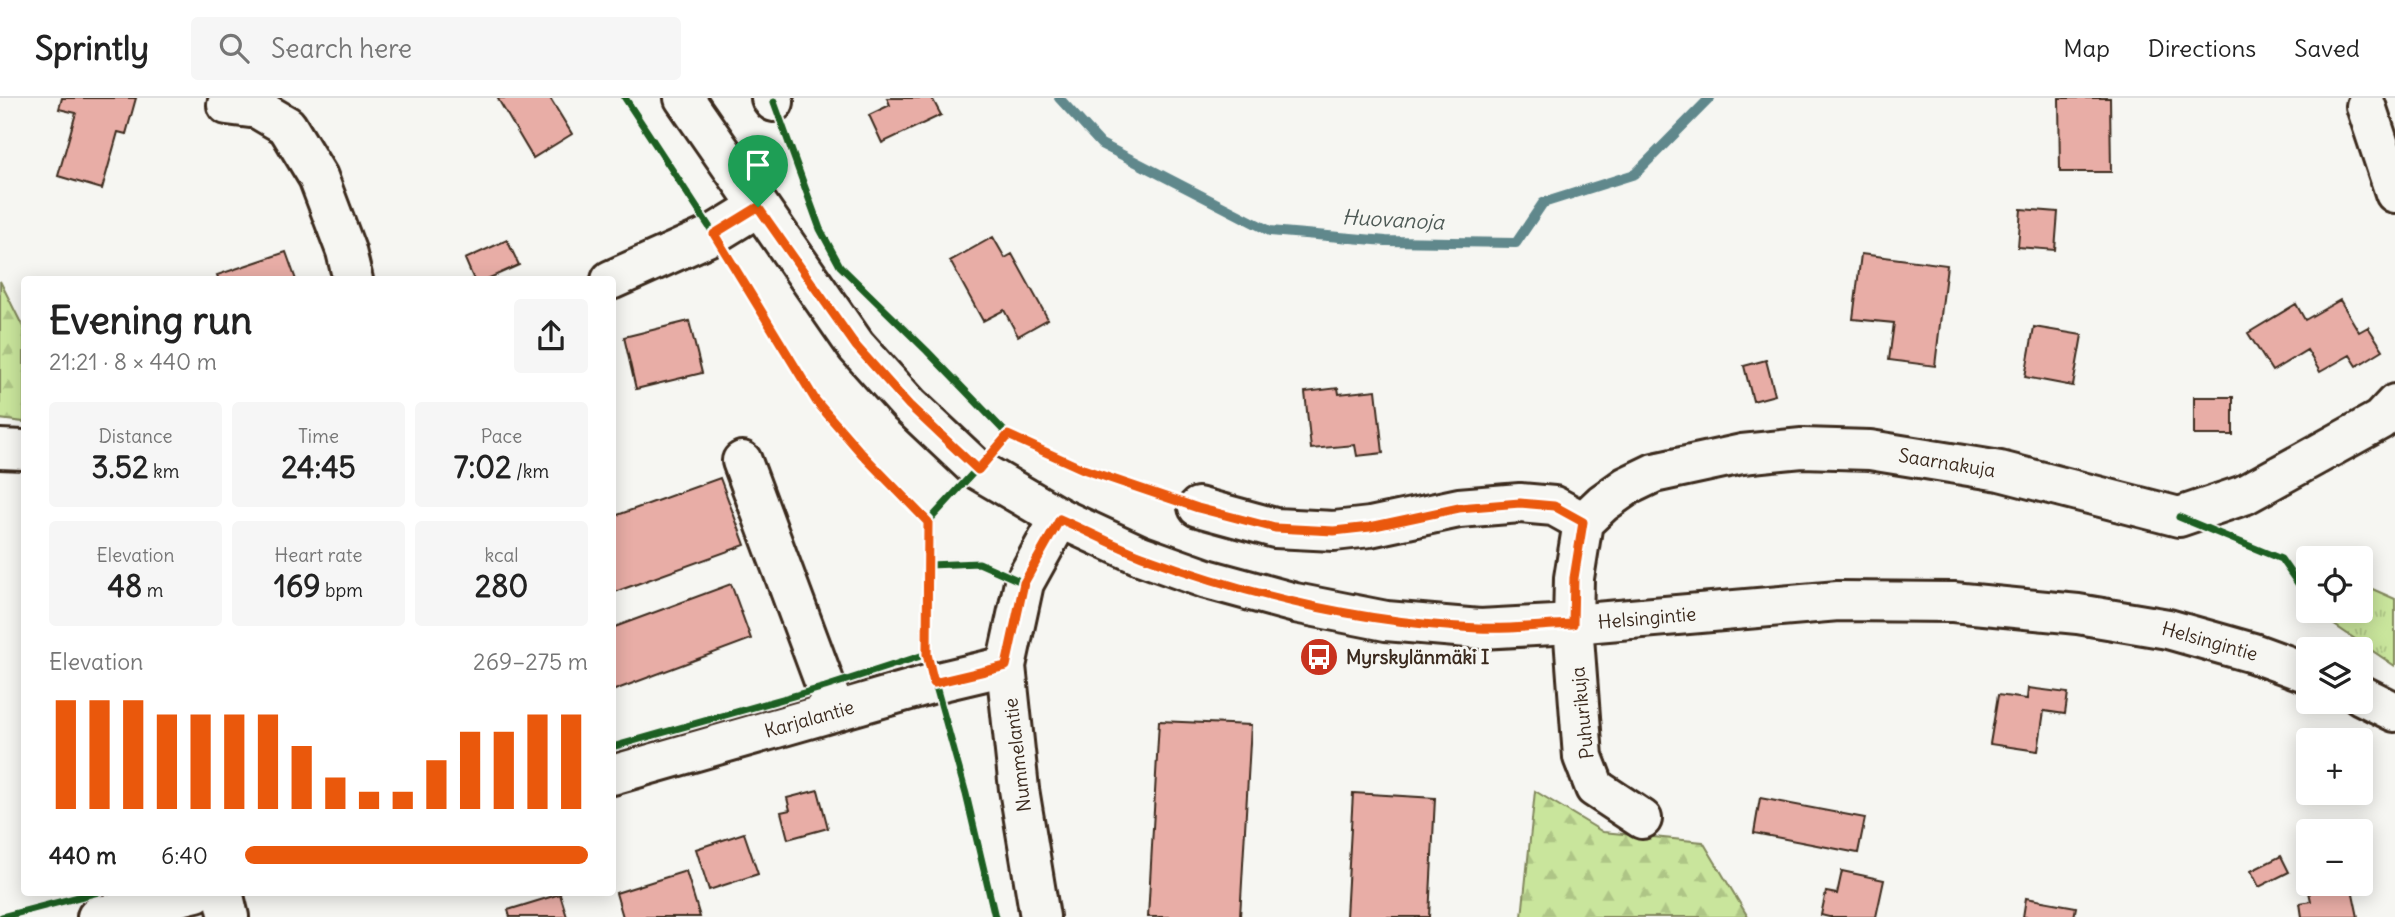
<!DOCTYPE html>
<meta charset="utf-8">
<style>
:root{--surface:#fff;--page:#f6f6f6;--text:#222;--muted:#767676;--line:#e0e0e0;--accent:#ea580c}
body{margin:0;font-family:Delius,sans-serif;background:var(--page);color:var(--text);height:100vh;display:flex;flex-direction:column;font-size:26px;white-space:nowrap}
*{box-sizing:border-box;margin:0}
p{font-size:23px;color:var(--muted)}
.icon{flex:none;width:38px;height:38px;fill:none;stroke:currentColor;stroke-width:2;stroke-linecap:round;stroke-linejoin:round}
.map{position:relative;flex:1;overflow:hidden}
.side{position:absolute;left:21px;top:178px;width:595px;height:620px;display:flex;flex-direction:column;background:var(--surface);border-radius:7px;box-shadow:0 4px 18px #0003}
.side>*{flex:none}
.tools{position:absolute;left:2296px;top:448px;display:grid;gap:14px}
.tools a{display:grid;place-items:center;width:77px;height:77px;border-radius:7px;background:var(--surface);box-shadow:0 4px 18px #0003;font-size:35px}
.pin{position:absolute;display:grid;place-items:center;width:60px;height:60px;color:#fff;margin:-72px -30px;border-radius:50% 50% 50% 0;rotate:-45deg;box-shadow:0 0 7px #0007}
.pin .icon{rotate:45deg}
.round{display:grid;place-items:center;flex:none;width:74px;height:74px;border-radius:7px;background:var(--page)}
.head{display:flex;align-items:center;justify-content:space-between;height:119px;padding:0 28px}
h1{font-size:38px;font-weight:700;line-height:52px}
.figures{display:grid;grid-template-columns:repeat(3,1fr);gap:10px;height:119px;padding:7px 28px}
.figures div{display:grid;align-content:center;border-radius:7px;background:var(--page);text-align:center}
.figures b{font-size:30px;font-weight:700}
.figures small{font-size:19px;font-weight:400}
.figures p{font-size:19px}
.chart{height:196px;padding:14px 28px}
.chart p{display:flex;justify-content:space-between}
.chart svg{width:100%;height:126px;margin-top:7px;stroke:var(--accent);stroke-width:6}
ul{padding:0 28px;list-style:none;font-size:23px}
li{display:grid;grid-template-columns:112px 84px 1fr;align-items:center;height:52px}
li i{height:18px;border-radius:9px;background:var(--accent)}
header{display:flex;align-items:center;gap:42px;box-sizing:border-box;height:98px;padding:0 35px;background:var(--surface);border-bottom:2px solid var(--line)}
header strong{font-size:33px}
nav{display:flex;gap:38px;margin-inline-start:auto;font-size:24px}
.search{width:490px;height:63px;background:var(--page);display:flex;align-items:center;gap:18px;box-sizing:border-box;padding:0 24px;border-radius:7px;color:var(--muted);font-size:26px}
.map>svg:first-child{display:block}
.grass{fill:url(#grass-tufts);stroke:#82885d;stroke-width:2}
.forest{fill:url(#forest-firs);stroke:#82885d;stroke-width:2}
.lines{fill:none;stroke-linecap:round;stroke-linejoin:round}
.stream{stroke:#60888c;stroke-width:10}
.building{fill:#e8ada6;stroke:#3b2a1e;stroke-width:2}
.minor-casing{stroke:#3b2a1e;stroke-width:44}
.minor{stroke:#f6f6f2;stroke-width:38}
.cycleway-casing{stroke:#f6f6f2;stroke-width:11}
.cycleway{stroke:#1b5e20;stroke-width:7}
.route-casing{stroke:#fff;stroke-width:14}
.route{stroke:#ea580c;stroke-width:9}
.labels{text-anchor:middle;stroke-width:6;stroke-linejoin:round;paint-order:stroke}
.street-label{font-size:19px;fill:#3b2a1e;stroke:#f6f6f2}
.poi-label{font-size:19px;font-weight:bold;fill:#3b2a1e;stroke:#f6f6f2;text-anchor:start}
.water-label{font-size:21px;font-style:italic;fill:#4d5955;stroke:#f6f6f2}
</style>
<header>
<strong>Sprintly</strong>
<div class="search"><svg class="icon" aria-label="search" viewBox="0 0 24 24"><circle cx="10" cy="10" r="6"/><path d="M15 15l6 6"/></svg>Search here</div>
<nav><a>Map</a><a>Directions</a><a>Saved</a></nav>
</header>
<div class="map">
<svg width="2395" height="819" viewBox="0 0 2395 819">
<defs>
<pattern id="grass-tufts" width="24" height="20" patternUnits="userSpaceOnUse" patternTransform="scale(1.75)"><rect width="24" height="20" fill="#c9e59c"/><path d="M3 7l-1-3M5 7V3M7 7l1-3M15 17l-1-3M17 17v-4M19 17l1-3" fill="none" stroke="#aec586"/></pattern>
<pattern id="forest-firs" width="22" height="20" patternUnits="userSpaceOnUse" patternTransform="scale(1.75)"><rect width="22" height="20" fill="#c9e59c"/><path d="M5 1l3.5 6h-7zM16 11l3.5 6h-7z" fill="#aec586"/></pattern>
</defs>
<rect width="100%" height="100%" fill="#f6f6f2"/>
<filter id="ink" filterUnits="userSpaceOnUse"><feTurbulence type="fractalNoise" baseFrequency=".0143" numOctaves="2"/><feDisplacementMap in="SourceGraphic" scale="14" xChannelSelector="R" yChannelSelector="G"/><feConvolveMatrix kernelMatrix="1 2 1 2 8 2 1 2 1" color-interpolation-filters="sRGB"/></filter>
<g filter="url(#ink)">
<path class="grass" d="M2361,486L2395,501V568L2327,522L2329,513H2361Z"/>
<path class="forest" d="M0,183L24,231V324L0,321Z
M1535,693L1603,734L1703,744L1748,819H1522Z"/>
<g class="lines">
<path class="stream" d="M1059,0L1101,46L1270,133L1386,143L1516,145L1543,105L1635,76L1710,0"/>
</g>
<path class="building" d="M62,0H136L126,36L118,34L102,91L58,78L76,15L59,11Z
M499,0H550L572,36L533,60L498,1Z
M887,0H932L941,17L882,45L869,17L890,7Z
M2059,0H2110L2111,74H2060Z
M2021,111L2058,114L2055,152L2018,149Z
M993,139L1005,160L1012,156L1048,221L1018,238L1004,212L983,223L950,163Z
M507,142L519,167L485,182H474L465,161Z
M286,154L296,182H219L217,177Z
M1861,156L1947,167L1935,268L1889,262L1894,225L1853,221Z
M2340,202L2359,234L2368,229L2383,252L2357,268L2350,257L2320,274L2307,252L2272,273L2248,235L2296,206L2305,222Z
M689,223L702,275L636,291L624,239Z
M2034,229L2082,237L2073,288L2025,279Z
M1766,262L1775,297L1753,303L1744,268Z
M1338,290L1339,296L1376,292L1383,355L1357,358L1355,347L1311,351L1305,294Z
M2194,299H2233V337H2194Z
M720,380L745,447L612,495V419Z
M731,486L751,541L612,593V530Z
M2028,590L2068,595L2065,616L2044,613L2038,653L1990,646L1998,597L2027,601Z
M1159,623L1251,627L1240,819H1148Z
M818,692L828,730L788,741L781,714L790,712L787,700Z
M1353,695L1435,700L1429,819H1346Z
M1760,700L1865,720L1858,755L1754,735Z
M744,735L758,776L709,792L696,751Z
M2281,758L2289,774L2259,789L2251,773Z
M686,773L700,819H623L616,795Z
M1842,773L1884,782L1876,819H1829L1821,817L1826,794L1837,796Z
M2307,785L2351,786L2358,819H2302L2300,805L2311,803Z
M560,796L567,819H510L508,812Z
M2026,800L2076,809L2074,819H2023Z"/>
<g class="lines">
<defs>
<g id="minor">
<path id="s1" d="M684,0L856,248L909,307L978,372L1060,420L1140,457L1207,481L1295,505L1386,523L1480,531L1573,526L1838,503L1953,504L2078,516L2168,531L2253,555L2308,575"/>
<path d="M771,0L774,4"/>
<path d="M227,7L258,11L287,28L318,79L346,153L353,182"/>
<path d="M2366,8L2395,95"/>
<path d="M611,182L714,136L758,109"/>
<path d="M0,351L24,352"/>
<path d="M742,363L835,613"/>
<path d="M1198,409L1275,430L1334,433L1370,429L1459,410L1520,405L1554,408L1583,424"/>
<path d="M2361,597L2395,614"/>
<path id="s2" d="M612,677L934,585L1006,568"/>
<path id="s3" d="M1642,721L1595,690L1583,659L1573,526L1574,480L1583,424L1603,405L1627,388L1654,375L1742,356L1802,350L1870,352L2000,373L2179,419L2244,397L2380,322L2395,306"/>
<path d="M223,794L229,819"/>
<path d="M97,819L196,794"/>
<path d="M1040,819L1019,691L1006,568L1024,485L1060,420"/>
</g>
</defs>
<use href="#minor" class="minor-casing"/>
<use href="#minor" class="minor"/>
<defs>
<path id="cycleway" d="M625,0L714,136L816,303L861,356L928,424L927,556L966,696L995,819
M774,4L820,131L840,168L927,253L1008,337L1083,371L1198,409
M2179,419L2281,461L2308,500
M928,424L1008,337
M929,467L979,465L1024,485
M612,649L825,589L927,556
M2,819L98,794"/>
</defs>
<use href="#cycleway" class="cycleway-casing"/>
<use href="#cycleway" class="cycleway"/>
</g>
</g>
<g class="lines" filter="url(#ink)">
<defs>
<path id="route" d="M758,109L856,248L909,307L978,372L1008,337L1083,371L1198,410L1275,430L1334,433L1370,429L1459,410L1520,405L1554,408L1583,424L1574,480L1573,526C1542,527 1509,532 1478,530C1363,525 1250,498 1142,458C1114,447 1087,433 1060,421L1024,485L1006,568L934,585L927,556L928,424L862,356L816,303L714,136Z"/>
</defs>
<use href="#route" class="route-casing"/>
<use href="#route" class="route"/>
</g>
<defs>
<symbol id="bus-disc" viewBox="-11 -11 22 22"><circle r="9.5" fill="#c8321e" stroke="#f6f6f2"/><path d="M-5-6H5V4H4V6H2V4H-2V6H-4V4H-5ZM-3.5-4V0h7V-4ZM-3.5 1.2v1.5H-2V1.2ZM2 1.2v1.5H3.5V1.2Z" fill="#fff"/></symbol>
</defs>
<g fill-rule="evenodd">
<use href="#bus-disc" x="1297" y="537" width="44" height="44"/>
</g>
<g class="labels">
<g class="street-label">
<text dy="7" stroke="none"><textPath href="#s3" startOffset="709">Saarnakuja</textPath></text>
<text dy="7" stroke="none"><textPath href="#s1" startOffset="1176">Helsingintie</textPath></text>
<text dy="7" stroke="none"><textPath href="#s1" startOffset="1743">Helsingintie</textPath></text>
<text transform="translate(1582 615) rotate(-96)" y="7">Puhurikuja</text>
<text dy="7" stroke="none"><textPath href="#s2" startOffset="205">Karjalantie</textPath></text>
<text transform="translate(1017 657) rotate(-97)" y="7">Nummelantie</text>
</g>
<g class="poi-label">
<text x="1346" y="566">Myrskylänmäki I</text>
</g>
<g class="water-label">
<text transform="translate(1393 122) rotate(3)" y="7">Huovanoja</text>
</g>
</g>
</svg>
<div class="tools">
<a><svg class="icon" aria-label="locate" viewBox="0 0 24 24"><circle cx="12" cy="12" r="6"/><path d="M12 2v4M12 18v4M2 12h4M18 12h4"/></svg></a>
<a><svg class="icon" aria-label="layers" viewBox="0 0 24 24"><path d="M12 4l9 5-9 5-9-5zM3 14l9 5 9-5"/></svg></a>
<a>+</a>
<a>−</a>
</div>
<div class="pin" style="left:758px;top:109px;background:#1e9e55"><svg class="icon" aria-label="arrive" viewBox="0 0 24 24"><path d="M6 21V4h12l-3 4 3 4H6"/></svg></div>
<section class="side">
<div class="head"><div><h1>Evening run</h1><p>21:21 · 8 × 440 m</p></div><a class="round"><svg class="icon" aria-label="share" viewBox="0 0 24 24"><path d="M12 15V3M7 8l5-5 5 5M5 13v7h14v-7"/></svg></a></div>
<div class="figures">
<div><p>Distance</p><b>3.52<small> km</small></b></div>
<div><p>Time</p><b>24:45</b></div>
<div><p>Pace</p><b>7:02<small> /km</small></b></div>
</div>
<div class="figures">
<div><p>Elevation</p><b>48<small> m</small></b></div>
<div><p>Heart rate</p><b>169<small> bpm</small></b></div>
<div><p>kcal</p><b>280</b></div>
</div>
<div class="chart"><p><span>Elevation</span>269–275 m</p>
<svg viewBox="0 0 160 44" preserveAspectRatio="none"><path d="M5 44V6M15 44V6M25 44V6M35 44V11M45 44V11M55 44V11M65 44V11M75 44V22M85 44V33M95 44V38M105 44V38M115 44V27M125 44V17M135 44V17M145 44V11M155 44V11"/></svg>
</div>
<ul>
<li><b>440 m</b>6:40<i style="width:100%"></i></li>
</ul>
</section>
</div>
